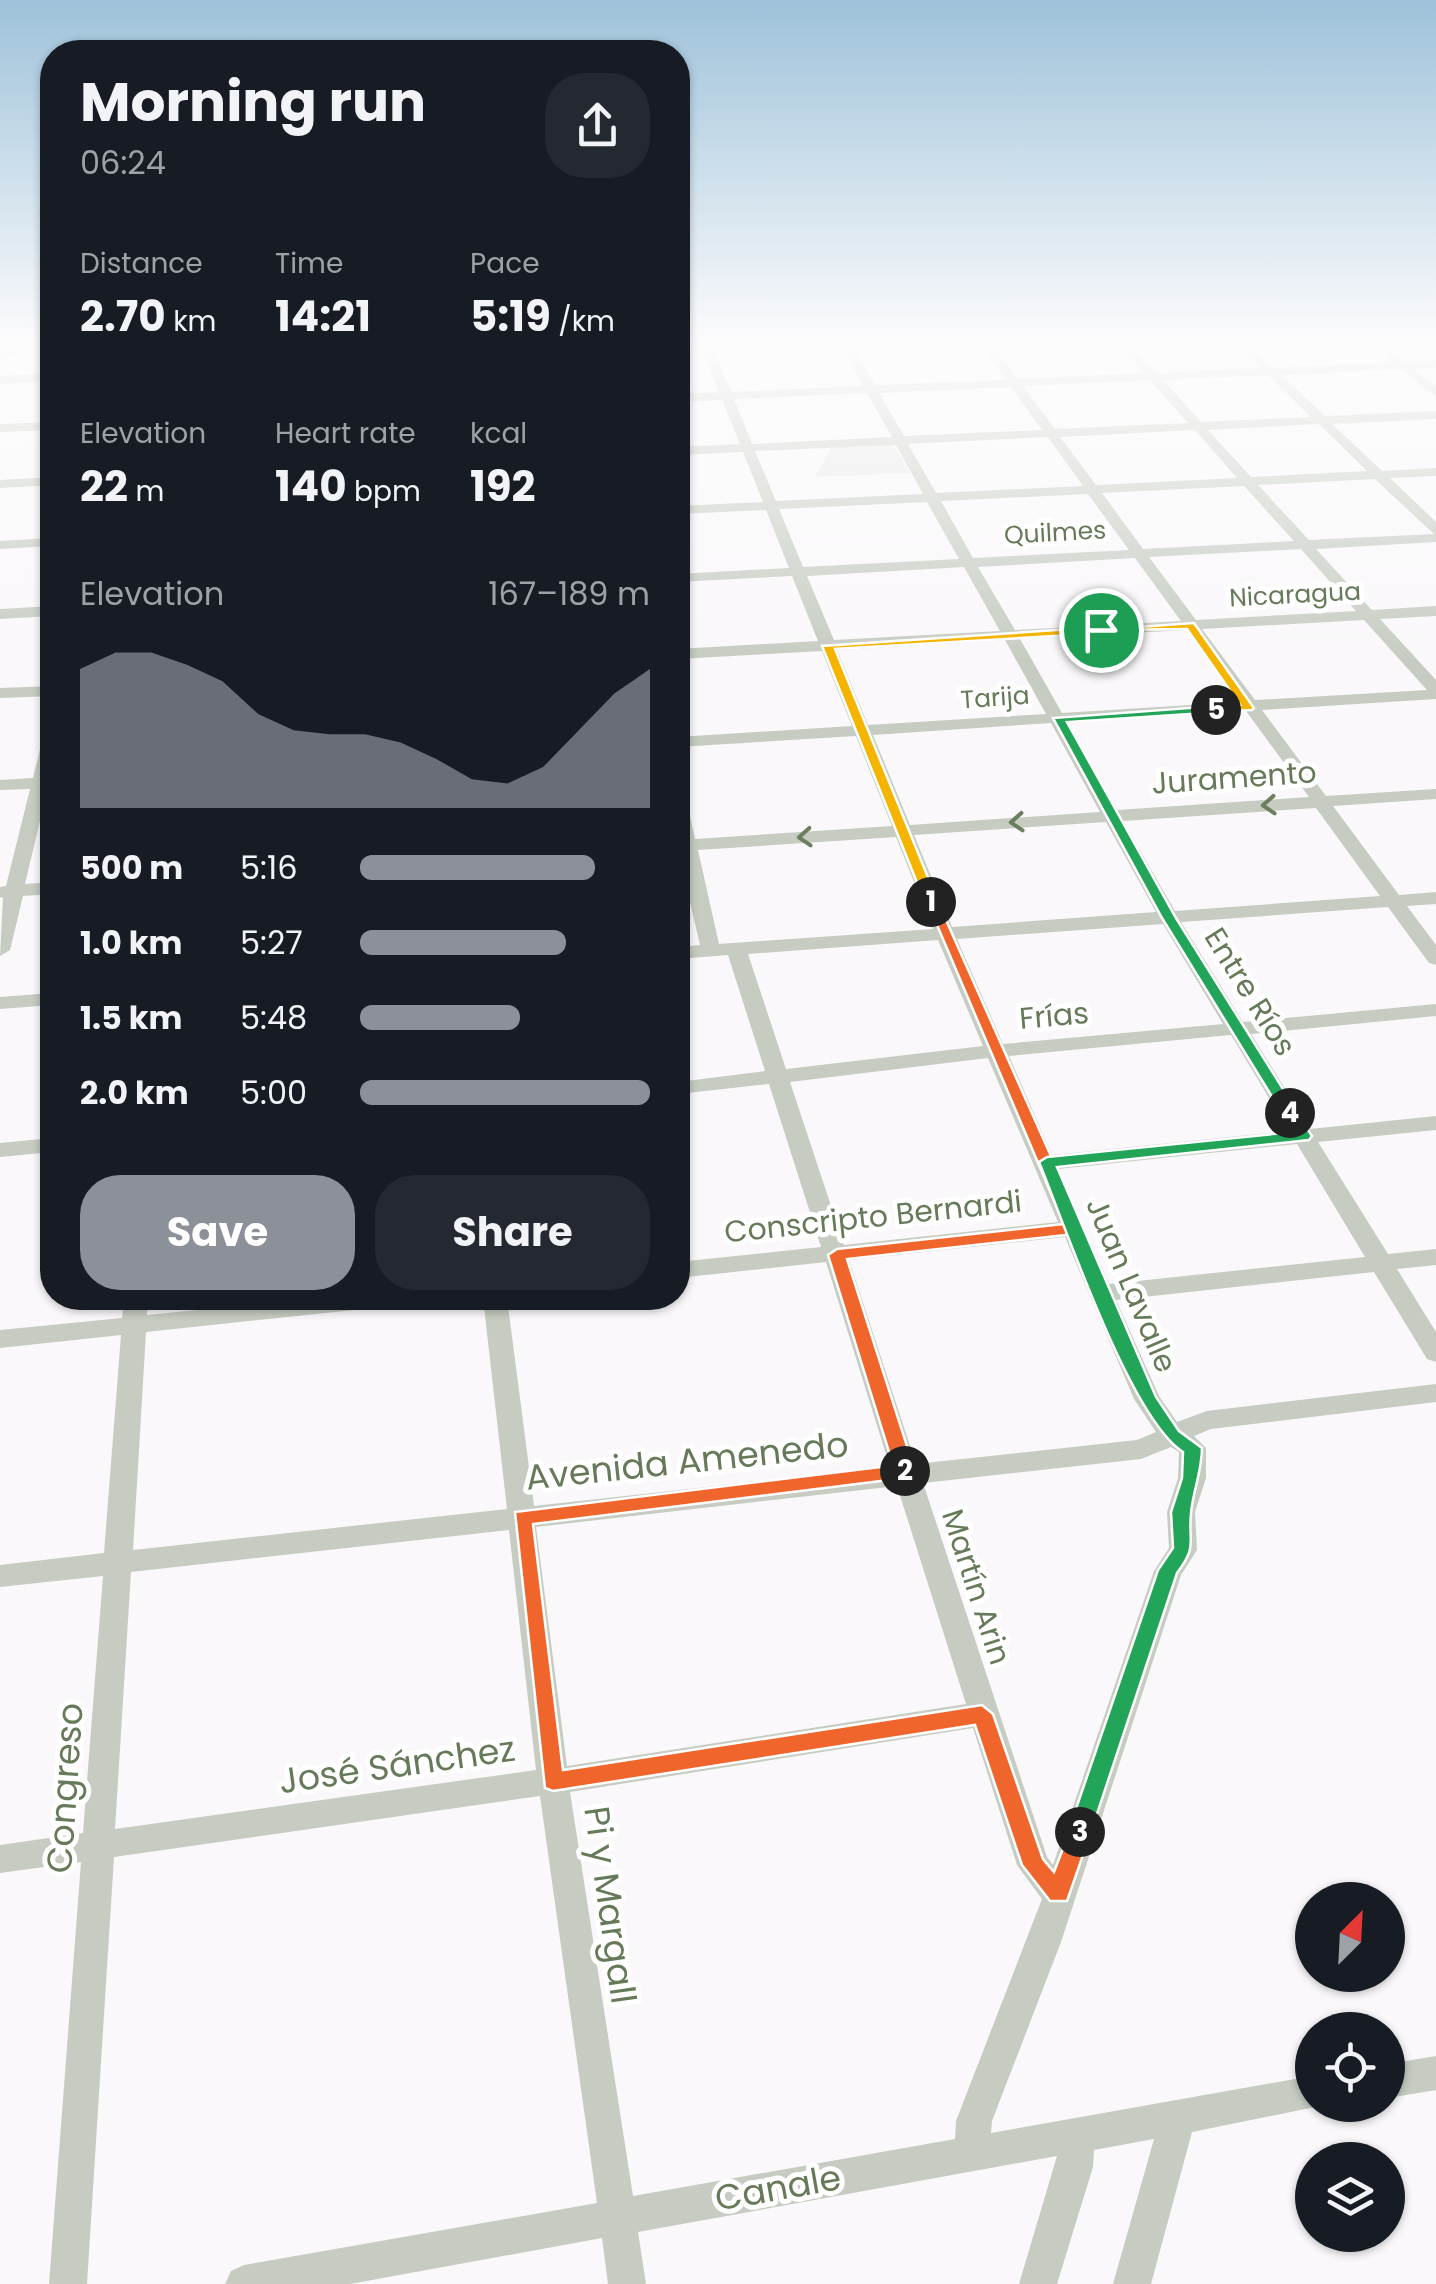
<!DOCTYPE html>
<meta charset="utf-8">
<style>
:root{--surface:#171b24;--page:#242831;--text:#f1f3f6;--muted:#9ea1a6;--accent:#8c9099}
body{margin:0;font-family:Poppins,sans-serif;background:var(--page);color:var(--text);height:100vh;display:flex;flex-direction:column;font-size:38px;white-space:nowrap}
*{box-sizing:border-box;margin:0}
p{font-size:32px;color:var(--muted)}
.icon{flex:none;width:55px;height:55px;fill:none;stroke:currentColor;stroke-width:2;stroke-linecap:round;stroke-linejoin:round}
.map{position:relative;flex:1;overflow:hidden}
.details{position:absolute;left:40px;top:40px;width:650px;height:1270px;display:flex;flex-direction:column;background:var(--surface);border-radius:40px;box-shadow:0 2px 8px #0004}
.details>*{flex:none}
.needle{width:65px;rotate:24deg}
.controls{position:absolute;left:1295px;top:1882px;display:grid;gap:20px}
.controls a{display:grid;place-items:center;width:110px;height:110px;border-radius:50%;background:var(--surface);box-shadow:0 2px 8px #0004;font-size:50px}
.pin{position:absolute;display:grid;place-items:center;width:85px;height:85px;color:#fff;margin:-42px;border:5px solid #fff;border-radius:50%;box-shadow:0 2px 10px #0007}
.km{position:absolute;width:50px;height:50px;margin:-25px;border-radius:50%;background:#222;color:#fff;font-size:28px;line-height:50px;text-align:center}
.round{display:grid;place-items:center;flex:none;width:105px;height:105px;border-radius:40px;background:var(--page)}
.summary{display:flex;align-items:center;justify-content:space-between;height:170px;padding:0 40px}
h1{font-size:55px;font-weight:700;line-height:75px}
.stats{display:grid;grid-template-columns:repeat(3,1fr);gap:15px;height:170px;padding:10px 40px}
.stats div{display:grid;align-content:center}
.stats b{font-size:42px;font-weight:700}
.stats small{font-size:28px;font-weight:400}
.stats p{font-size:28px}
.chart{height:280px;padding:20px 40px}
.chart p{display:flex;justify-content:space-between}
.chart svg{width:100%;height:180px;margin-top:10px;fill:var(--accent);opacity:.7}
.button{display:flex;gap:20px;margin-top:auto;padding:20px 40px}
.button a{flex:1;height:115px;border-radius:40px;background:var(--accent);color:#fff;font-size:40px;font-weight:700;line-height:115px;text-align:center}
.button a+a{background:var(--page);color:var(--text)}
ul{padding:0 40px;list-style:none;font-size:32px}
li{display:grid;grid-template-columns:160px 120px 1fr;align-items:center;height:75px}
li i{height:25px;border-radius:12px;background:var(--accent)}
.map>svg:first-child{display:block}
.built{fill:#e9e9e8}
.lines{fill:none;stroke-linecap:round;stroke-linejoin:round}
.minor{fill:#c6ccc2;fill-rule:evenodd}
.oneway{stroke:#6b7e5e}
.split-1{fill:#f5b400;stroke:#fff;stroke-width:2.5}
.split-2{fill:#f0652b;stroke:#fff;stroke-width:2.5}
.split-3{fill:#f0652b;stroke:#fff;stroke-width:2.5}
.split-4{fill:#22a559;stroke:#fff;stroke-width:2.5}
.split-5{fill:#22a559;stroke:#fff;stroke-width:2.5}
.split-6{fill:#f5b400;stroke:#fff;stroke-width:2.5}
.labels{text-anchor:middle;stroke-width:10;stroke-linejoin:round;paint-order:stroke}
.far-street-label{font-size:25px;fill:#667a59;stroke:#fff}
.street-label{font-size:30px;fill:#667a59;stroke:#fff}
.near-street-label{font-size:35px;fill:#667a59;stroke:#fff}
</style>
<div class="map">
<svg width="1436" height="2284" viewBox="0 0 1436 2284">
<rect width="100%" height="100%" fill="#faf8fa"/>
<path class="built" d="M894,445L910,473L815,477L832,447Z"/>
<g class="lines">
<path class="minor" d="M21,343H35L0,363V354Z
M699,343H711L712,346L869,343L853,347L875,385L1006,380L979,343H991L1018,379L1144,373L1117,343H1129L1157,373L1261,368L1235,343H1247L1274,368L1393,362L1371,343H1384L1406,362L1436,360V368L1414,369L1436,387V397L1401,369L1281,375L1325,416L1436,411V419L1332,424L1382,471L1436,468V476L1390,478L1436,522V542L1316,549L1372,610L1436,606V616L1380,619L1436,680V699L1262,710L1326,796L1436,789V799L1333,806L1399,895L1436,892V904L1407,906L1436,945V965L1429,963L1388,907L1181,922L1243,1022L1436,1004V1016L1251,1034L1310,1129L1436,1116V1130L1318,1142L1388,1254L1436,1249V1265L1397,1269L1436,1332V1362L1427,1359L1374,1272L1116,1300L1159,1396L1177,1422L1207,1411L1436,1384V1402L1211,1429L1194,1436L1206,1448V1478L1195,1512L1197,1550L1181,1575L1061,1942L992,2121L991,2133L1312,2076V2105H1325L1192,2132L1151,2284H1113L1154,2139L1094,2150L1093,2167L1057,2284H1019L1057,2156L638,2232L646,2284H608L602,2238L350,2284H225L231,2271L244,2265L597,2203L540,1796L114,1857L87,2284H49L81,1862L0,1873V1845L83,1833L103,1576L0,1587V1565L104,1553L121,1335L0,1348V1330L122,1318L124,1298H148L147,1315L317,1298H404L401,1304L392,1306L146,1332L133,1550L507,1509L483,1298H507L534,1506L890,1467L826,1262L678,1278V1262L821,1247L769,1084L678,1094V1082L765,1071L728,955L678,959V947L700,945L678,851V797L687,802L695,839L892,826L856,736L678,747V737L852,726L822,651L678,659V649L818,641L792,576L678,582V574L789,568L766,510L678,514V506L763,502L743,452L678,455V447L740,444L722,400L678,402V394L719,392L703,353L678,354V348L701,347ZM842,347L863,386L731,392L715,353ZM1268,375L1311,417L1201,422L1163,380ZM1150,380L1188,423L1055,429L1023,386ZM1011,387L1042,430L904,436L879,393ZM867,393L892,437L752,444L734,399ZM1319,424L1367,471L1251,477L1208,430ZM1195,430L1237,478L1096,485L1060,437ZM1048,437L1083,486L936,493L908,444ZM896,445L923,494L776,501L755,451ZM1375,479L1434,534L1309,540L1258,485ZM1244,486L1294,541L1143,549L1102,493ZM1088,494L1129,550L973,558L941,501ZM927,502L959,559L803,567L779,509ZM1301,549L1356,611L1196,620L1149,557ZM1135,558L1181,621L1015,630L978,567ZM964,567L1000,631L834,640L807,576ZM1364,620L1427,690L1255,700L1202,629ZM1187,630L1239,702L1062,713L1020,639ZM1005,640L1046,714L868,725L837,650ZM1246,711L1309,797L1117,810L1067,722ZM1051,723L1100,812L910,825L873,735ZM1316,808L1380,896L1175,911L1123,821ZM1106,822L1156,912L952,927L914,835ZM896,837L933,929L719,944L698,850ZM1163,924L1223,1024L1003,1044L957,939ZM938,940L983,1046L786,1069L748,954ZM1231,1035L1289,1131L1052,1155L1009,1056ZM988,1058L1058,1222L844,1245L790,1082ZM1297,1144L1365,1257L1109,1284L1058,1169ZM1065,1237L1134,1399L1156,1432L1137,1440L916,1464L849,1260ZM1171,1447L1179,1452L1178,1478L1167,1512L1169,1548L1154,1571L1053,1865L1047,1857L923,1483L1141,1459ZM897,1486L966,1704L567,1766L536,1527ZM509,1530L536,1770L115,1829L131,1572ZM973,1728L1017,1865L1042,1899L956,2121L955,2139L633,2196L570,1792Z
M52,373V381L0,384V376Z
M52,422V430L0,432V424Z
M52,477V485L0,488V480Z
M52,538V546L0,549V541Z
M52,606V616L0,619V609Z
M52,686V696L0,698V688Z
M52,728V787H48L25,884L52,882V894L23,896L10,950L0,956L3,898L0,897V887L6,886L30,789L0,790V780L33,778L44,733Z
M52,993V1005L0,1009V997Z
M52,1138V1152L0,1157V1143Z
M1436,2056V2090L1388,2098V2064Z"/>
</g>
<defs><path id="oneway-chevron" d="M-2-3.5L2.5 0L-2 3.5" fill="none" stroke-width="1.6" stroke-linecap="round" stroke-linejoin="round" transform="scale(2.5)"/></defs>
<g class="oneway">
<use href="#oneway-chevron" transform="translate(1269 805) rotate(176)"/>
<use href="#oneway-chevron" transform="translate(1017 822) rotate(176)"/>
<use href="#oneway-chevron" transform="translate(805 837) rotate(176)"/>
</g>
<linearGradient id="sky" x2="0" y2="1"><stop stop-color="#9ec2da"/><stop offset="0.52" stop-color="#fdfcfd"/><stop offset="1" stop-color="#fdfcfd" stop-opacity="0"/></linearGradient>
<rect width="1436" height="662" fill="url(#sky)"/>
<path class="split-1" d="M1101,627L1105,633L835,649L938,902L926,905L822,646Z"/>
<path class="split-2" d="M926,899L938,902L1083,1228L1075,1234L847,1259L915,1471L905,1478L895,1471L828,1255L837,1249L1064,1224Z"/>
<path class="split-3" d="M905,1464L915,1471L905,1478L533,1524L563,1770L982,1705L993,1714L1043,1859L1054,1872L1072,1825L1080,1822L1091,1832L1067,1901H1050L1022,1865L975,1725L553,1791L545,1788L515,1512Z"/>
<path class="split-4" d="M1290,1109L1295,1110L1312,1136L1309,1140L1057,1167L1156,1397L1179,1431L1202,1448C1202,1471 1193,1491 1191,1513C1188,1544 1198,1545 1177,1573L1091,1832L1080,1842L1068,1832L1158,1570L1173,1548L1171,1512L1182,1478L1183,1452C1130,1418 1066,1228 1039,1162L1047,1157L1293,1132L1282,1113Z"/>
<path class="split-5" d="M1216,706L1220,712L1067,722L1176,918L1298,1113L1290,1118L1282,1113L1162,918L1053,718Z"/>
<path class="split-6" d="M1194,623L1254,708L1252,710L1212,712V707L1240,705L1187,629L1096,630Z"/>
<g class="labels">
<g class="far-street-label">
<text transform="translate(1055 532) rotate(-3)" y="9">Quilmes</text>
<text transform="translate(1295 594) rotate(-3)" y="9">Nicaragua</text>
<text transform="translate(995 697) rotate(-4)" y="9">Tarija</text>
</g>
<g class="street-label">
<text transform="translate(1234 778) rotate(-4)" y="10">Juramento</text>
<text transform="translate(1250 992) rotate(58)" y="10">Entre Ríos</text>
<text transform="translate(1054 1016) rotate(-5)" y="10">Frías</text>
<text transform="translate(873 1217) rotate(-6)" y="10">Conscripto Bernardi</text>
<text transform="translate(1131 1285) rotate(67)" y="10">Juan Lavalle</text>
<text transform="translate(976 1587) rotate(72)" y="10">Martín Arin</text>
</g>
<g class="near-street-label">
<text transform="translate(687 1461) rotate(-6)" y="12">Avenida Amenedo</text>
<text transform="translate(397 1765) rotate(-8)" y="12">José Sánchez</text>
<text transform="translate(65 1788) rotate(-86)" y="12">Congreso</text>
<text transform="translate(610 1905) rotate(82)" y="12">Pi y Margall</text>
<text transform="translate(778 2188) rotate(-10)" y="12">Canale</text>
</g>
</g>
</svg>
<div class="controls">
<a><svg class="needle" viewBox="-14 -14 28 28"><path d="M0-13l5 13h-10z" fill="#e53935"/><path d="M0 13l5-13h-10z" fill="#9ea1a6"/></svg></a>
<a><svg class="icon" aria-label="locate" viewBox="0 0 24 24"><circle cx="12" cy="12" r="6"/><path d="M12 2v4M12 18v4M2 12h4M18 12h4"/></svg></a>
<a><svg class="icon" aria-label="layers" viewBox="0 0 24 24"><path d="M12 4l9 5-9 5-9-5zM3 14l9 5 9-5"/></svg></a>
</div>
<div class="pin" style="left:1101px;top:630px;background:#1e9e55"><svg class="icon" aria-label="arrive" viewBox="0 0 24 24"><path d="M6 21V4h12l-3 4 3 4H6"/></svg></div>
<b class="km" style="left:931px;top:902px">1</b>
<b class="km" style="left:905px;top:1471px">2</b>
<b class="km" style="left:1080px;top:1832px">3</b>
<b class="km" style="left:1290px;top:1113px">4</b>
<b class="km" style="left:1216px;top:710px">5</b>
<section class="details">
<div class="summary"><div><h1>Morning run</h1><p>06:24</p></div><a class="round"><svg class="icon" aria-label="share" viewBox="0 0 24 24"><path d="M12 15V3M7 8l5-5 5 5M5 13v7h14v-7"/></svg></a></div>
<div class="stats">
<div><p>Distance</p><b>2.70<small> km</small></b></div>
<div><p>Time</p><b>14:21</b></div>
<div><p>Pace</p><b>5:19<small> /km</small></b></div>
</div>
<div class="stats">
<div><p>Elevation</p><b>22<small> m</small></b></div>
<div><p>Heart rate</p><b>140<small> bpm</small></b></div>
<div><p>kcal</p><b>192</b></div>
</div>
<div class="chart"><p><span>Elevation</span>167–189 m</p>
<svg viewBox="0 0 160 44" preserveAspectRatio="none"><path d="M0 44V10L10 6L20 6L30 9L40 13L50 21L60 25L70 26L80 26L90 28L100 32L110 37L120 38L130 34L140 25L150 16L160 10V44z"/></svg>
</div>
<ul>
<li><b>500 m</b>5:16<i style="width:81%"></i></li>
<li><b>1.0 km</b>5:27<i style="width:71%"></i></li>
<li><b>1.5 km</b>5:48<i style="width:55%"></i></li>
<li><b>2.0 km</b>5:00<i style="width:100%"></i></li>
</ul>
<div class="button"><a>Save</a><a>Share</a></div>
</section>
</div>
